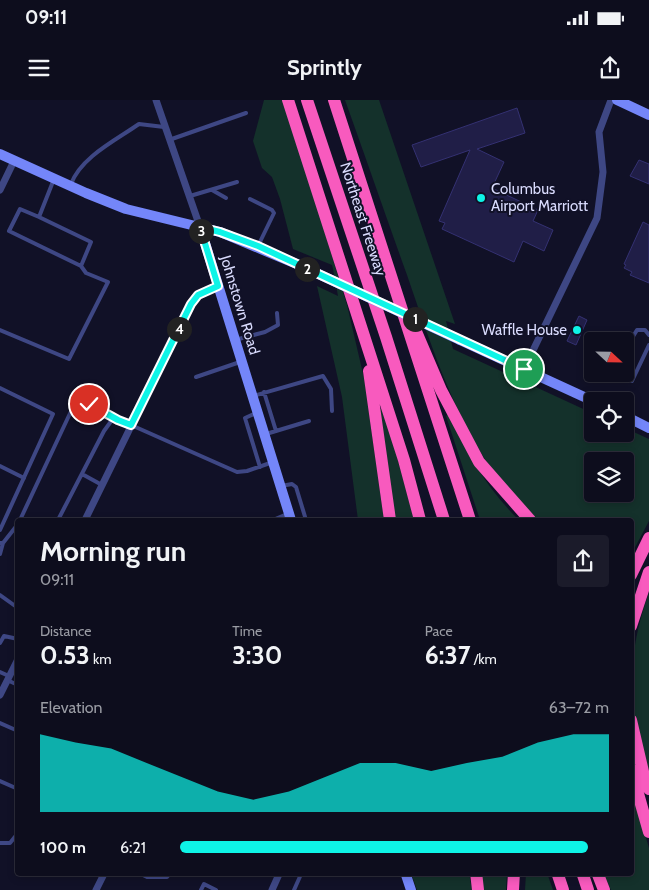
<!DOCTYPE html>
<meta charset="utf-8">
<style>
:root{--surface:#0d0d1d;--page:#1b1b2a;--text:#f1f3f6;--muted:#9a9ca4;--line:#2d2d3b;--accent:#0ef4e7}
body{margin:0;font-family:Cabin,sans-serif;background:var(--page);color:var(--text);height:100vh;display:flex;flex-direction:column;font-size:19px;white-space:nowrap}
*{box-sizing:border-box;margin:0}
p{font-size:16px;color:var(--muted)}
.icon{flex:none;width:28px;height:28px;fill:none;stroke:currentColor;stroke-width:2;stroke-linecap:round;stroke-linejoin:round}
.map{position:relative;flex:1;overflow:hidden}
.details{position:absolute;left:15px;top:418px;width:619px;height:358px;display:flex;flex-direction:column;background:var(--surface);border-radius:5px;box-shadow:0 2px 8px #0003,0 0 0 1px var(--line)}
.details>*{flex:none}
.needle{width:32px;rotate:112deg}
.buttons{position:absolute;left:584px;top:232px;display:grid;gap:10px}
.buttons a{display:grid;place-items:center;width:50px;height:50px;border-radius:5px;background:var(--surface);box-shadow:0 2px 8px #0003,0 0 0 1px var(--line);font-size:25px}
.pin{position:absolute;display:grid;place-items:center;width:42px;height:42px;color:#fff;margin:-21px;border:2px solid #fff;border-radius:50%;box-shadow:0 1px 5px #0007}
.km{position:absolute;width:25px;height:25px;margin:-12px;border-radius:50%;background:#222;color:#fff;font-size:14px;line-height:25px;text-align:center}
.round{display:grid;place-items:center;flex:none;width:52px;height:52px;border-radius:5px;background:var(--page)}
.summary{display:flex;align-items:center;justify-content:space-between;height:85px;padding:0 25px}
h1{font-size:28px;font-weight:800;line-height:38px}
.figures{display:grid;grid-template-columns:repeat(3,1fr);gap:8px;height:85px;padding:5px 25px}
.figures div{display:grid;align-content:center}
.figures b{font-size:25px;font-weight:800}
.figures small{font-size:14px;font-weight:400}
.figures p{font-size:14px}
.chart{height:140px;padding:10px 25px}
.chart p{display:flex;justify-content:space-between}
.chart svg{width:100%;height:90px;margin-top:5px;fill:var(--accent);opacity:.7}
ul{padding:0 25px;list-style:none;font-size:16px}
li{display:grid;grid-template-columns:80px 60px 1fr;align-items:center;height:38px}
li i{height:12px;border-radius:6px;background:var(--accent)}
.status{display:flex;justify-content:space-between;align-items:center;height:35px;padding:0 25px;background:var(--surface);direction:ltr}
.status svg{height:14px;fill:currentColor}
header{display:flex;justify-content:space-between;align-items:center;height:65px;padding:0 25px;background:var(--surface);font-size:22px;font-weight:800}
.map>svg:first-child{display:block}
.green{fill:#14312b;fill-rule:evenodd}
.building{fill:#201e47;stroke:#343172}
.lines{fill:none;stroke-linecap:round;stroke-linejoin:round}
.lane{stroke:#3e4784;stroke-width:4}
.street{stroke:#3e4784;stroke-width:7}
.secondary{stroke:#7486f9;stroke-width:10}
.highway{stroke:#f85abe;stroke-width:12}
.secondary-bridge{stroke:#7486f9;stroke-width:10}
.route-casing{stroke:#fff;stroke-width:10}
.route{stroke:#0ef4e7;stroke-width:6}
.poi-dot{fill:#0ef4e7;stroke:#111127;stroke-width:2}
.labels{text-anchor:middle;stroke-width:4;stroke-linejoin:round;paint-order:stroke}
.poi-label{font-size:15px;fill:#d9dbfd;stroke:#111127;text-anchor:start}
.street-label{font-size:15px;fill:#d9dbfd;stroke:#111127}
</style>
<div class="status"><b>09:11</b><svg viewBox="0 0 49 12"><path d="M0 12V9h3v3zM5 12V6h3v6zM10 12V3h3v9zM15 12V0h3v12zM26 1h20v11H26zM47 4h2v5h-2z"/></svg></div>
<header><svg class="icon" aria-label="menu" viewBox="0 0 24 24"><path d="M4 6h16M4 12h16M4 18h16"/></svg>Sprintly<svg class="icon" aria-label="share" viewBox="0 0 24 24"><path d="M12 15V3M7 8l5-5 5 5M5 13v7h14v-7"/></svg></header>
<div class="map">
<svg width="649" height="790" viewBox="0 0 649 790">
<rect width="100%" height="100%" fill="#111127"/>
<path class="green" d="M264,0H284L347,205L364,278L384,420H358L342,297L317,186L338,196L333,169L332,165L293,149L280,99L272,77L262,68L253,41Z
M345,0H379L455,224L446,221L453,249L592,313V334H625V328L649,339V421L631,455V420H536C466,357 437,262 407,175C386,117 366,58 345,0ZM592,361H625V394H592Z
M384,308L414,420H395L380,309Z
M449,314C467,354 488,390 519,420H480L446,316Z
M649,493V672C645,657 639,642 636,627C627,583 633,535 649,493Z
M631,687L649,748V790H611L603,773L631,772Z
M411,773H469L472,790H417Z
M480,773H507L506,790H482Z
M526,773H547L553,790H525Z"/>
<path class="building" d="M517,8L525,33L477,49L504,62L492,88L538,110L533,121L553,130L544,151L523,141L514,162L442,129L445,123L439,121L470,50L421,67L412,45Z
M639,60L649,64V84L630,76Z
M643,122L649,125V183L630,175L632,172L624,168L626,165L624,164Z
M579,216L587,220L576,245L567,241Z"/>
<g class="lines">
<path class="lane" d="M169,40L246,13
M71,84C81,57 116,40 139,24L164,27
M212,90L226,98
M190,96L237,82
M250,99L272,110L274,113L258,146
M39,117L20,109L9,131L81,166L91,142L39,117L54,79
M0,230L69,259L108,182L86,173L81,166
M235,240L265,232L278,225L277,213
M629,243L637,230H645L649,235
M196,277L240,262
M632,281L649,245
M0,288L53,314L0,430
M264,292L276,331
M253,296L323,276L331,289L332,311
M256,313L245,318L260,367
M266,334L309,321
M0,366L24,378
M82,374L102,385
M281,386L292,384L296,387L306,420
M20,420L73,307L79,302L89,304L116,319
M58,420L104,331L112,320L131,325L237,372L247,371L273,362
M0,443H3L18,424
M0,454L3,443
M0,495L18,508
M0,543L4,536L18,539
M0,572L9,576
M7,580L18,585
M0,623L18,631
M0,681L18,689
M0,743H10L18,733
M137,772L147,777H167L171,772
M201,790L204,784L216,790
M294,790L302,772"/>
<path class="street" d="M156,0L200,127
M0,90L14,61
M524,269L597,118L603,72L599,32L611,0
M85,420L191,204L198,195L218,186
M277,420L289,415
M0,595L18,559
M96,790L105,772
M272,790L280,772"/>
<path class="secondary" d="M617,0L649,15
M0,54L86,93L126,109L220,132L299,165
M200,127L291,420
M460,240L593,301
M625,316L649,328
M405,772L411,790"/>
<path class="highway" d="M288,0L404,360L420,420
M307,0L386,237L444,420
M334,0L470,420
M415,229L441,290L479,362L530,420
M369,271L390,420
M631,475L649,438
M631,526L649,472
M631,620L644,676L649,689
M631,669L649,732
M476,772L478,790
M557,772L563,790
M582,772L588,790
M597,772L604,790
M513,790L514,772"/>
<path class="secondary-bridge" d="M299,165L460,240"/>
</g>
<g class="lines">
<defs>
<path id="route" d="M89,304L118,320L131,325L191,204L198,195L218,186L200,127L220,132L258,146L524,269"/>
</defs>
<use href="#route" class="route-casing"/>
<use href="#route" class="route"/>
</g>
<g class="poi-dot">
<circle cx="481" cy="98" r="5"/>
<circle cx="577" cy="230" r="5"/>
</g>
<g class="labels">
<g class="poi-label">
<text x="491" y="94">Columbus<tspan x="491" dy="17">Airport Marriott</tspan></text>
<text x="567" y="235" text-anchor="end">Waffle House</text>
</g>
<g class="street-label">
<text transform="translate(363 119) rotate(72)" y="5">Northeast Freeway</text>
<text transform="translate(240 205) rotate(73)" y="5">Johnstown Road</text>
</g>
</g>
</svg>
<div class="buttons">
<a><svg class="needle" viewBox="-14 -14 28 28"><path d="M0-13l5 13h-10z" fill="#e53935"/><path d="M0 13l5-13h-10z" fill="#9a9ca4"/></svg></a>
<a><svg class="icon" aria-label="locate" viewBox="0 0 24 24"><circle cx="12" cy="12" r="6"/><path d="M12 2v4M12 18v4M2 12h4M18 12h4"/></svg></a>
<a><svg class="icon" aria-label="layers" viewBox="0 0 24 24"><path d="M12 4l9 5-9 5-9-5zM3 14l9 5 9-5"/></svg></a>
</div>
<div class="pin" style="left:524px;top:269px;background:#1e9e55"><svg class="icon" aria-label="arrive" viewBox="0 0 24 24"><path d="M6 21V4h12l-3 4 3 4H6"/></svg></div>
<div class="pin" style="left:89px;top:304px;background:#d93025"><svg class="icon" aria-label="check" viewBox="0 0 24 24"><path d="M5 12l5 5 9-10"/></svg></div>
<b class="km" style="left:415px;top:219px">1</b>
<b class="km" style="left:307px;top:169px">2</b>
<b class="km" style="left:201px;top:131px">3</b>
<b class="km" style="left:179px;top:229px">4</b>
<section class="details">
<div class="summary"><div><h1>Morning run</h1><p>09:11</p></div><a class="round"><svg class="icon" aria-label="share" viewBox="0 0 24 24"><path d="M12 15V3M7 8l5-5 5 5M5 13v7h14v-7"/></svg></a></div>
<div class="figures">
<div><p>Distance</p><b>0.53<small> km</small></b></div>
<div><p>Time</p><b>3:30</b></div>
<div><p>Pace</p><b>6:37<small> /km</small></b></div>
</div>
<div class="chart"><p><span>Elevation</span>63–72 m</p>
<svg viewBox="0 0 160 44" preserveAspectRatio="none"><path d="M0 44V6L10 10L20 13L30 20L40 27L50 34L60 38L70 34L80 27L90 20L100 20L110 24L120 20L130 17L140 10L150 6L160 6V44z"/></svg>
</div>
<ul>
<li><b>100 m</b>6:21<i style="width:95%"></i></li>
</ul>
</section>
</div>
